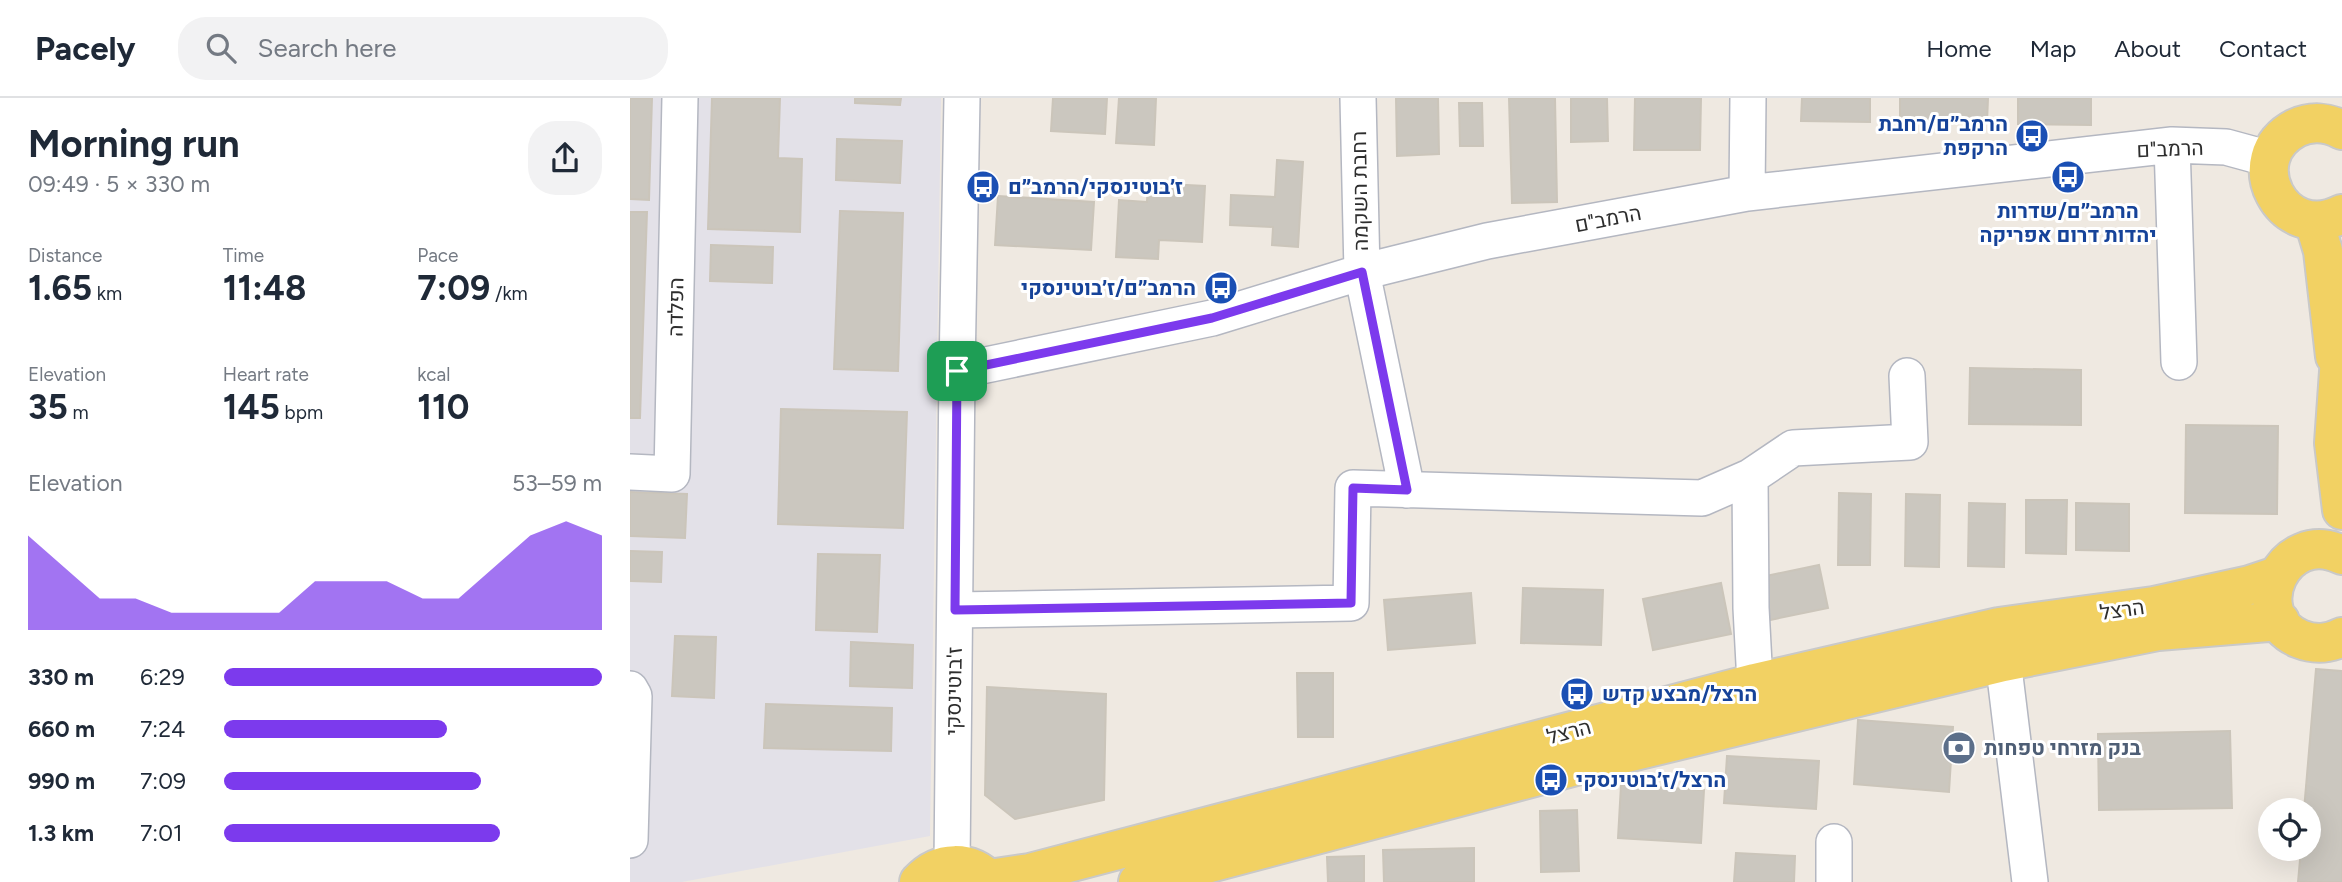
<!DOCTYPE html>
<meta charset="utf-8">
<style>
:root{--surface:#fff;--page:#f2f2f3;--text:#1f2937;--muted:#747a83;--line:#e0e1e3;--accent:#7c3aed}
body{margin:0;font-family:Figtree,Heebo,sans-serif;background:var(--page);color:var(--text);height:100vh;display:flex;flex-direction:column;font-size:26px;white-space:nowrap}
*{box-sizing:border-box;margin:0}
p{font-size:23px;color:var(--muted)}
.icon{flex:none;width:38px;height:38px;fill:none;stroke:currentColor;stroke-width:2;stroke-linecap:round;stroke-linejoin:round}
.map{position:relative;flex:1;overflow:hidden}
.panel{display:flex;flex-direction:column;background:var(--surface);width:630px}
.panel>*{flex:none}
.buttons{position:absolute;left:1628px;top:700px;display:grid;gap:14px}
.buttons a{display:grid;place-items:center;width:63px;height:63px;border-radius:50%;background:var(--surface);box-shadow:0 7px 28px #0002;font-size:35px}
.pin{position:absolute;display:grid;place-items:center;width:60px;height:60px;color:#fff;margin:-30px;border-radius:14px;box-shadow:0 4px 10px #0006}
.round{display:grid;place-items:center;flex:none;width:74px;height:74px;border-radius:28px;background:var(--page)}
.summary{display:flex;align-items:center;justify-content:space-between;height:119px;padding:0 28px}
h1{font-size:38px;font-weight:700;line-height:52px}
.figures{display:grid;grid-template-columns:repeat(3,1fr);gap:10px;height:119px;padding:7px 28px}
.figures div{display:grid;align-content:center}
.figures b{font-size:35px;font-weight:700}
.figures small{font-size:19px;font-weight:400}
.figures p{font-size:19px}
.chart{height:196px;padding:14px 28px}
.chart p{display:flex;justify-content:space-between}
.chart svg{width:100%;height:126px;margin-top:7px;fill:var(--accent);opacity:.7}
ul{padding:0 28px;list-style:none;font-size:23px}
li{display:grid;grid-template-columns:112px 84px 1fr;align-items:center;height:52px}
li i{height:18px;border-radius:9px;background:var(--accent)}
header{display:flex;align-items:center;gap:42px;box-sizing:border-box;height:98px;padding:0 35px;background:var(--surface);border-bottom:2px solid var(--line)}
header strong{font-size:33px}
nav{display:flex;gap:38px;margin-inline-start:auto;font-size:24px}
.search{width:490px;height:63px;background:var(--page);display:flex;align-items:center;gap:18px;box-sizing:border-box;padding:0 24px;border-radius:28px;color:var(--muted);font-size:26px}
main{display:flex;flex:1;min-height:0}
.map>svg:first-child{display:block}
.industrial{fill:#e3e1e8}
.building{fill:#cbc7bf;stroke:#cbc5ba;stroke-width:2}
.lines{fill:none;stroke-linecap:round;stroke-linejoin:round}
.minor-casing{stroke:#b4b7c1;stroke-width:38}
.major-casing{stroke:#c9c9c9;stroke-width:42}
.minor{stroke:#fff;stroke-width:35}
.major{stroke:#f2d163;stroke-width:38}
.route-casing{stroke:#fff;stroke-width:14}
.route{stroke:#7c3aed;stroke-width:9}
.labels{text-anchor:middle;stroke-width:6;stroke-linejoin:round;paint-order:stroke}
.transit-label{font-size:21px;font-weight:bold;fill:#164399;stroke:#fff;text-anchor:start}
.street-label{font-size:21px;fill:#2e2e2e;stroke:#fff}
.service-label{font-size:21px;font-weight:bold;fill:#4e5e75;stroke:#fff;text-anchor:start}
</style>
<header>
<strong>Pacely</strong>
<div class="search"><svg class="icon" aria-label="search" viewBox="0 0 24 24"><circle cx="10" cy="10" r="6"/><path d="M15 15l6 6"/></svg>Search here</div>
<nav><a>Home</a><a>Map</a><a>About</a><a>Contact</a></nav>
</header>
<main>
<section class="panel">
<div class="summary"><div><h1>Morning run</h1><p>09:49 · 5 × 330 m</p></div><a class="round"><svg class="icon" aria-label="share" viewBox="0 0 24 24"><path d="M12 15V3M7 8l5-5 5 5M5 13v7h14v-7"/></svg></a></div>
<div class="figures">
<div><p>Distance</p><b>1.65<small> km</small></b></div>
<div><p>Time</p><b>11:48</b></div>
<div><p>Pace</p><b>7:09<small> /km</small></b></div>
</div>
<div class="figures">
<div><p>Elevation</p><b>35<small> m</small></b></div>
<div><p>Heart rate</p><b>145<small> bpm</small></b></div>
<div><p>kcal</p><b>110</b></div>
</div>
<div class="chart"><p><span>Elevation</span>53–59 m</p>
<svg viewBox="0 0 160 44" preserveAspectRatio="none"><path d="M0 44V11L10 22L20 33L30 33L40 38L50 38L60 38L70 38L80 27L90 27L100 27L110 33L120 33L130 22L140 11L150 6L160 11V44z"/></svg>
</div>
<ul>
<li><b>330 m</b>6:29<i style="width:100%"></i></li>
<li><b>660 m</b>7:24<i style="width:59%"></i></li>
<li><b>990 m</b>7:09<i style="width:68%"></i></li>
<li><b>1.3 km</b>7:01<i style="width:73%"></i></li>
</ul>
</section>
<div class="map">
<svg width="1712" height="784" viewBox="0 0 1712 784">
<rect width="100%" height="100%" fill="#efe9e1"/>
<path class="industrial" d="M0,0H311L300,738L52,784H0Z"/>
<path class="building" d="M0,0H22L19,102L0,101Z
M82,0H150L148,60L172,61L170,134L78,131Z
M225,0H271L270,7L225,5Z
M423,0H477L475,36L421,33Z
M489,0H526L524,47L486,45Z
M766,0H808L809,56L767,58Z
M879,0H925L927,104L882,105Z
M941,0H977L978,43L941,44Z
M1005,0H1071L1070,52H1004Z
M1172,0H1240V24L1171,23Z
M1270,0H1358L1357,25L1270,24Z
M1388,0H1461V27L1388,26Z
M829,5H852L853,48H830Z
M207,41L272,43L270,85L206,82Z
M647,62L673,64L668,149L642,147L643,129L600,127L601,97L645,99Z
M518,85L575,88L572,144L529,142L528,161L486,159L489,102L517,104Z
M368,98L464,104L461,152L365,147Z
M210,113L273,115L268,273L204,271Z
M0,114H17L10,320H0Z
M81,147L143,149L142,185L80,183Z
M1340,270L1451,272V327L1339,326Z
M151,311L277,314L273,430L148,426Z
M1556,327L1648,328L1647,416L1555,415Z
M0,394L57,396L55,440L0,438Z
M1209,395L1241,396L1240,467H1208Z
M1276,396L1310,397L1309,469L1275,468Z
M1396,402H1437L1436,456L1396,455Z
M1339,405L1375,406L1374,469L1338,468Z
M1446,405L1499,406V453L1446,452Z
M0,453L32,454L31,484L0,483Z
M188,456L250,457L247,534L186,532Z
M1189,467L1198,510L1140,522L1131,479Z
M1091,485L1101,536L1023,552L1013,501Z
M893,490L973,492L971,547L891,545Z
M841,495L845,545L758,552L754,502Z
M45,538L86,539L84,600L42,598Z
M221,544L283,547L282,590L220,588Z
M1686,571L1712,573V784H1668L1671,751H1678V712H1674Z
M667,575H703V639H668Z
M357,589L476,596L474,702L385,721L355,697Z
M136,606L262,610L261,653L134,650Z
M1228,622L1323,629L1319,694L1224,686Z
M1600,633L1602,710L1469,712L1468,636Z
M1097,658L1189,663L1186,711L1094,705Z
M991,687L1074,692L1071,745L988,740Z
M947,712L949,773L911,774L910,713Z
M844,750V784H754L753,752Z
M1106,755L1165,758L1164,784H1104Z
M734,758V784H698L697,759Z"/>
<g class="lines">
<defs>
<path id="minor" d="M728,0L732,174L777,392
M1542,47L1549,264
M1117,95L1118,0
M327,273L582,220L732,174L857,143L1117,95L1542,47L1596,49L1640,61
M0,374L42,376L50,0
M1120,379L1121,510L1125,585
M325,512L721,505L723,390L1072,400L1120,379L1163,350L1280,344L1277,278
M1370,537L1400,784
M0,591L4,598L0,742
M322,766L327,273L332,0
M1204,784V744"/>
<path id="major" d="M1712,32C1697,24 1681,23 1666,30C1608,60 1652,147 1712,116
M1684,123L1693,153L1705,258
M1712,231L1704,345L1712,412
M1712,457C1653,428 1613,517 1670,541C1685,547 1698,546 1712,539
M359,781L400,775L1125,585L1369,529L1524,508L1620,487L1647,478
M289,784C309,762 340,761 361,784
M508,784L976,660L1373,564L1528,533L1650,523"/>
</defs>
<use href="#minor" class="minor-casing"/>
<use href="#major" class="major-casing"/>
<use href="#minor" class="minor"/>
<use href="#major" class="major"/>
</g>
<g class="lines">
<defs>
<path id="route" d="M732,174L777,392L723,390L721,505L325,512L327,273L582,220Z"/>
</defs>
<use href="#route" class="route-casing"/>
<use href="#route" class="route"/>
</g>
<defs>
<symbol id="bus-disc" viewBox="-11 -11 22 22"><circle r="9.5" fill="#1a4fb4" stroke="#fff"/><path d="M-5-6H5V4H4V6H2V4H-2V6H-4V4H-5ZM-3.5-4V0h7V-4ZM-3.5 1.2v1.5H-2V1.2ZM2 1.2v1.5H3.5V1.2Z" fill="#fff"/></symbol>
<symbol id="bank-disc" viewBox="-11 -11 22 22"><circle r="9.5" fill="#5c6f8a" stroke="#fff"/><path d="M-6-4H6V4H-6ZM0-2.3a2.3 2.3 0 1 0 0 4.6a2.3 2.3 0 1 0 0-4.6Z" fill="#fff"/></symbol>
</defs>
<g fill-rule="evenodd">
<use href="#bus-disc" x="1383" y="19" width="38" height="38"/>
<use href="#bus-disc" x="1419" y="60" width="38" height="38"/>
<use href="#bus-disc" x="334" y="70" width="38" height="38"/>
<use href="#bus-disc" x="572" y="171" width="38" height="38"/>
<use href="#bus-disc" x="928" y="577" width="38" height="38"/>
<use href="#bank-disc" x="1310" y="631" width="38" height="38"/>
<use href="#bus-disc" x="902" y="663" width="38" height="38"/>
</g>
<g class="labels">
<g class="transit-label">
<text x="1378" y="33" text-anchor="end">הרמב״ם/רחבת<tspan x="1378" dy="24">הרקפת</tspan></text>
<text x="378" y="96">ז׳בוטינסקי/הרמב״ם</text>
<text x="1438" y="120" text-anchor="middle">הרמב״ם/שדרות<tspan x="1438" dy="24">יהדות דרום אפריקה</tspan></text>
<text x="566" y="197" text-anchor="end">הרמב״ם/ז׳בוטינסקי</text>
<text x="972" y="603">הרצל/מבצע קדש</text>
<text x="946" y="689">הרצל/ז׳בוטינסקי</text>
</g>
<g class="street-label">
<text transform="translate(1540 51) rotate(-2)" y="7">הרמב"ם</text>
<text transform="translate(730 93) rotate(-91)" y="7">רחבת השקמה</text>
<text transform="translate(978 121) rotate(-11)" y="7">הרמב"ם</text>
<text transform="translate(46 209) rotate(-89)" y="7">הפלדה</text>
<text transform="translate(1492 512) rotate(-8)" y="7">הרצל</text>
<text transform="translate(324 593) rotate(-89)" y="7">ז'בוטינסקי</text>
<text transform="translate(939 634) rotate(-15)" y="7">הרצל</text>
</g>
<g class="service-label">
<text x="1354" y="657">בנק מזרחי טפחות</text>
</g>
</g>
</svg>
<div class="buttons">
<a><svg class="icon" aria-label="locate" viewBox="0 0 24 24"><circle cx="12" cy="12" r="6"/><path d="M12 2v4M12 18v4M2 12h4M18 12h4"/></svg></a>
</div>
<div class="pin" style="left:327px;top:273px;background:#1e9e55"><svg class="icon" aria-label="arrive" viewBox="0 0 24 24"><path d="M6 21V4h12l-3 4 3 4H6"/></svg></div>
</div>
</main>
